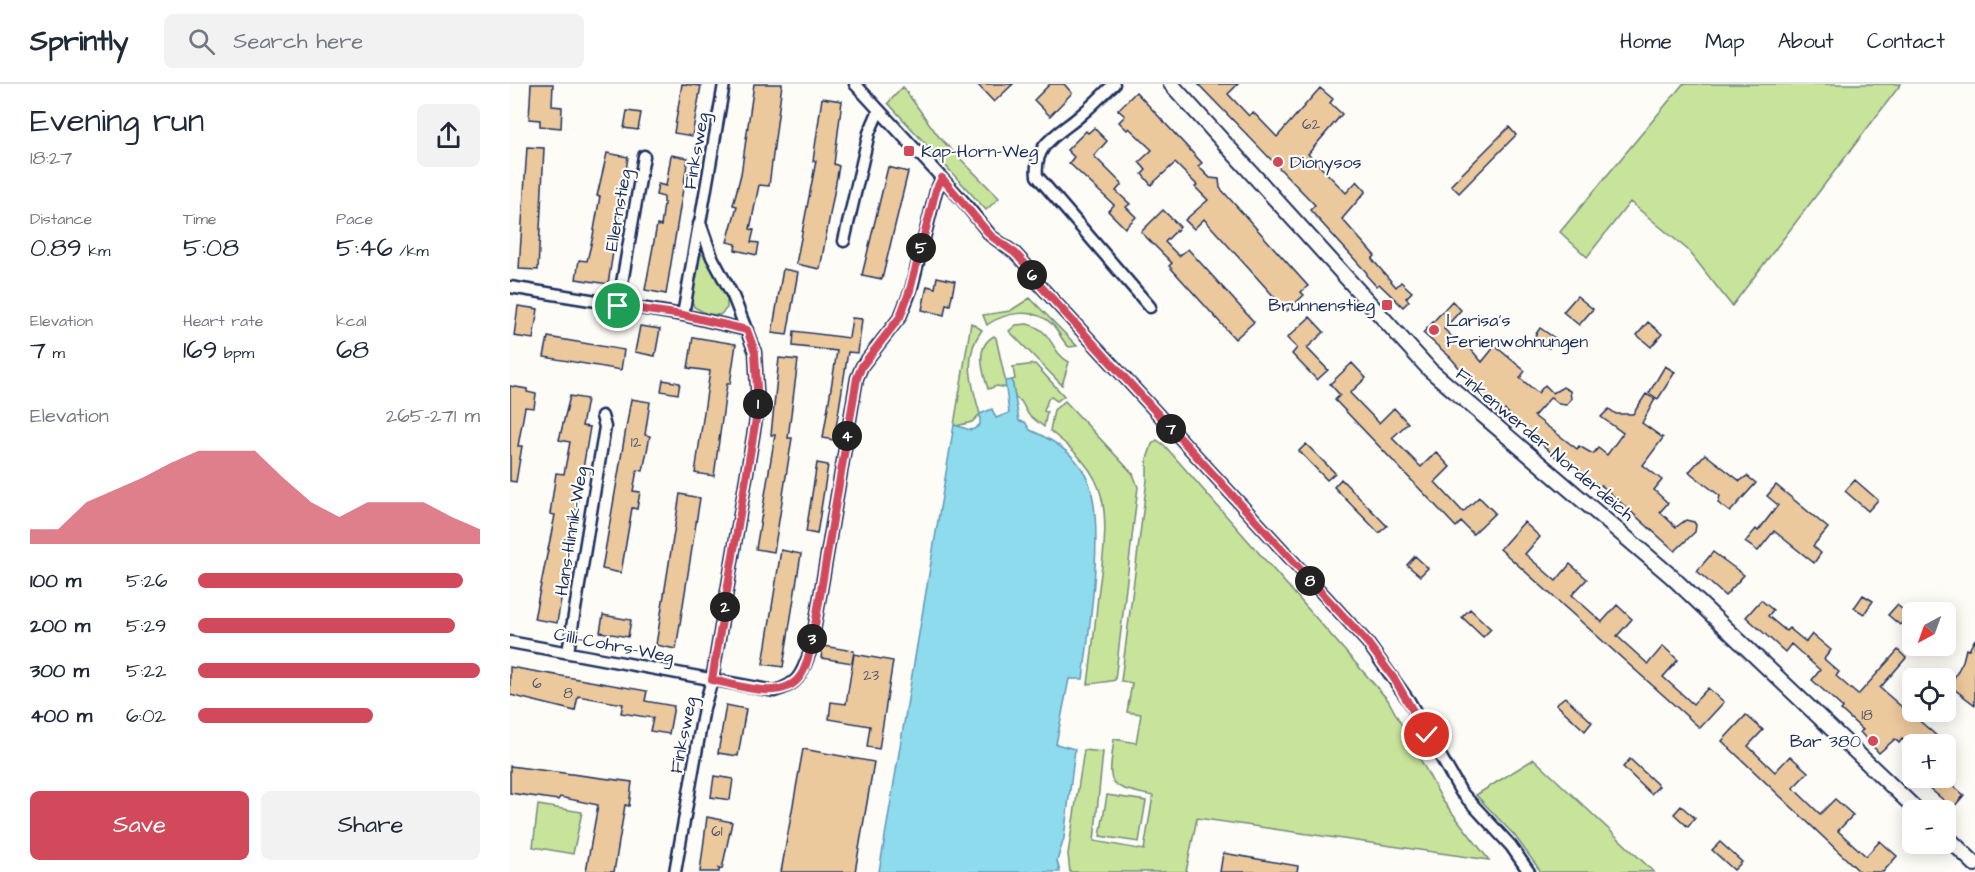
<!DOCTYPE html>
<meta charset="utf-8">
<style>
:root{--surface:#fff;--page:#f2f2f3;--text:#1f2937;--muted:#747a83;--line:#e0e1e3;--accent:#d1495b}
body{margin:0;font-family:"Architects Daughter",sans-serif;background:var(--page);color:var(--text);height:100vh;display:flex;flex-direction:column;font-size:22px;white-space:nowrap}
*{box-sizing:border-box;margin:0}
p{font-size:20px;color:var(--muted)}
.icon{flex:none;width:33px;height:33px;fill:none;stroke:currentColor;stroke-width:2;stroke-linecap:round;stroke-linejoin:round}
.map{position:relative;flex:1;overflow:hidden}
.details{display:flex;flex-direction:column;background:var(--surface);width:510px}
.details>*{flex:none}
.needle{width:39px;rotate:221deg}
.tools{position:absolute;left:1392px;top:518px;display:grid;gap:12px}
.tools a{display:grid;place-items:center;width:54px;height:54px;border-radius:9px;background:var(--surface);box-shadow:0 3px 15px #0003;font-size:30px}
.pin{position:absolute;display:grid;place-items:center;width:51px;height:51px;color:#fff;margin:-26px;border:3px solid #fff;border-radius:50%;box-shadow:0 2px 6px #0007}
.km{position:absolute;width:30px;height:30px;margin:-15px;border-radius:50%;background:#222;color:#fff;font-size:16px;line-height:30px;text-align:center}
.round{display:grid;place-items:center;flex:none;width:63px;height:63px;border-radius:9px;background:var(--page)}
.summary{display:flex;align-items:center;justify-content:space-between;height:102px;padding:0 30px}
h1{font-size:33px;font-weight:600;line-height:45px}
.stats{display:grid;grid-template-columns:repeat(3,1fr);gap:9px;height:102px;padding:6px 30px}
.stats div{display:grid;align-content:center}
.stats b{font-size:26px;font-weight:600}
.stats small{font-size:16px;font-weight:400}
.stats p{font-size:16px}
.chart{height:168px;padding:12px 30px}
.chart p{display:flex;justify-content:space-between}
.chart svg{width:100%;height:108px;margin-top:6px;fill:var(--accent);opacity:.7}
.primary-button{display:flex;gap:12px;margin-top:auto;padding:12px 30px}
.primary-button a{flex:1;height:69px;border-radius:9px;background:var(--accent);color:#fff;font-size:24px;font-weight:600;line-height:69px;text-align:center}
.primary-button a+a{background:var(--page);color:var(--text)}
ul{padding:0 30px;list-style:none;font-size:20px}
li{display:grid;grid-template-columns:96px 72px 1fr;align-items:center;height:45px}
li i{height:15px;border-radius:8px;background:var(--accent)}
header{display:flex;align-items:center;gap:36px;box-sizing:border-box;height:84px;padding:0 30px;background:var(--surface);border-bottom:2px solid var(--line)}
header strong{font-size:28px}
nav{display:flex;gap:33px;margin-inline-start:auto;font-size:21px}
.search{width:420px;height:54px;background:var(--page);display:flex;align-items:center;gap:15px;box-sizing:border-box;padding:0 21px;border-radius:9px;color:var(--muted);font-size:22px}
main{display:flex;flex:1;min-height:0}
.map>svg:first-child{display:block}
.green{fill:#c8e39a;stroke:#72897c;stroke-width:1.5}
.water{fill:#8edbee;stroke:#6096b4;stroke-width:1.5}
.building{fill:#ecc99d;stroke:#1b2f5e;stroke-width:1.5}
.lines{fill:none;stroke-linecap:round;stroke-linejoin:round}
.minor-casing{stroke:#1b2f5e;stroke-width:15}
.tertiary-casing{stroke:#1b2f5e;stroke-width:18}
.minor{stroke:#fdfcf7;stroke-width:10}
.tertiary{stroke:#fdfcf7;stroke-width:14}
.route-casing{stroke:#fff;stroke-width:12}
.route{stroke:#d1495b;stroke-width:8}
.poi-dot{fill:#d1495b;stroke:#fdfcf7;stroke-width:2}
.labels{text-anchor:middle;stroke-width:4.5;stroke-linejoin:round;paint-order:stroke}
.number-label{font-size:15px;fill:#4f566e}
.street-label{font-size:18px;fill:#1b2f5e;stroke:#fdfcf7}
.poi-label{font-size:18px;fill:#1b2f5e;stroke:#fdfcf7;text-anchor:start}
</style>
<header>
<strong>Sprintly</strong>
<div class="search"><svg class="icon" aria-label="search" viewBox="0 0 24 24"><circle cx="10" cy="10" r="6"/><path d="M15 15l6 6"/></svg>Search here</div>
<nav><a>Home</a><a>Map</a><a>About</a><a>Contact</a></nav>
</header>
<main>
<section class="details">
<div class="summary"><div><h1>Evening run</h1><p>18:27</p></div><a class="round"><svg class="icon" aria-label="share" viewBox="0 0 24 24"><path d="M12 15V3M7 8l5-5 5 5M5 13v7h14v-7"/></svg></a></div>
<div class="stats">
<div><p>Distance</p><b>0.89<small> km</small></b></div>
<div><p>Time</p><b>5:08</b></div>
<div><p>Pace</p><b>5:46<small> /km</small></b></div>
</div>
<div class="stats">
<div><p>Elevation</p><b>7<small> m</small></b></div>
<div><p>Heart rate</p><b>169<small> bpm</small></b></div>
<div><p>kcal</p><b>68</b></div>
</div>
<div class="chart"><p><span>Elevation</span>265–271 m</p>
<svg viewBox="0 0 160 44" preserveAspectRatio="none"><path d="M0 44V38L10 38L20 27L30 22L40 17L50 11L60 6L70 6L80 6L90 17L100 27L110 33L120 27L130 27L140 27L150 33L160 38V44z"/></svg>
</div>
<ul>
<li><b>100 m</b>5:26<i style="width:94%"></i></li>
<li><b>200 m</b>5:29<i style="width:91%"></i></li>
<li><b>300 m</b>5:22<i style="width:100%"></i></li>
<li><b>400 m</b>6:02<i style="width:62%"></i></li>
</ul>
<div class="primary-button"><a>Save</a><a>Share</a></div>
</section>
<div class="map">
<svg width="1465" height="788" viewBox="0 0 1465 788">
<rect width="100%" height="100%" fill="#fdfcf7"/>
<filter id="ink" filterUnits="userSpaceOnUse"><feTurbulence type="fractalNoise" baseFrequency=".0167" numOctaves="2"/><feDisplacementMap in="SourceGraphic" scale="12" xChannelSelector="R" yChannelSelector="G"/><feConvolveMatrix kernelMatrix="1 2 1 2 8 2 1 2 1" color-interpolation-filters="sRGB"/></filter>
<g filter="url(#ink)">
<path class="green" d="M1173,0H1391L1222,222L1178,166L1120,118L1077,173L1050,148Z
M393,3L429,53L489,114L476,126L378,19Z
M190,169L195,173L217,212V224L210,231L197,230L184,223L182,217Z
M520,214L567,262L559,263C552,257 549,248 543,241C526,223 495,228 477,241L473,231L500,227Z
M461,239L472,246C452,272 462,302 470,330L462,338L446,342L444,341Z
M517,240C544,246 539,267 559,278L552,301L499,247L506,241Z
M484,252L486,254L497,304L487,302L478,305C473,288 464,263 484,252Z
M525,280L554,312L547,317L541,313L538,315L534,327L537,328L534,343L518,330L511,317L505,314L502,296L505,295L503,283Z
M555,317L623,390L628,403L605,596C601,597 582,600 578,600C582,571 585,541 588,512C592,480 601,433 588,402C579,379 559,362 540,347L544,326Z
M647,356L654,361L878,616L933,717L979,776L687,734L676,788H560L558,770L574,666L593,668L584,757L634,766L643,712C595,701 598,704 604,655L626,659L631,630L617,628L622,599L611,597L637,396V375L642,360Z
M1024,675L1144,788H1031L1005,752L966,711Z
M597,711L636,717L629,758L590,752Z
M28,721L72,728L63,770L23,763Z"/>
<path class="water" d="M502,296L509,337L515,338L520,346C544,356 570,373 579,399C595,443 579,547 573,595H559L546,660L565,665L554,754L547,777L550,788H369L444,341C455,343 461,351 470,340V330L482,325L486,334L499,329L495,297Z"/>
<path class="building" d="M21,0H43L42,22L52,23L51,44L30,42V36L19,35Z
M172,0L191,2L182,52L164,49Z
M244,0H272L259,102L249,101L240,145L244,146L241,158L249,159L247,171L225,166L226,160L217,158L227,122L223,121L231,90Z
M467,0H503L484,18Z
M540,0H554L562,9L540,32L524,16Z
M688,0H728L718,10L739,32L743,28L767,53L810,4L823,15L820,19L832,30L798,70L836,109L847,97L856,107L832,135L865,172L862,175L886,203L891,198L902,208L896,214L899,217L893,223L869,200L866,202L856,191L857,189L800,126L805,121Z
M626,8L692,79L688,82L700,94L709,95L710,104L798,202L791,208L794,211L777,227L694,135L684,145L675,136L698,116L685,103L687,101L665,79L641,101L632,90L636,86L629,78L642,66L619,44L617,46L609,38L615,32L608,26Z
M312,14L332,17L324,80L329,82L310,185L286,180L306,77H303Z
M117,27L131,29L128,46L114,44Z
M999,43L1006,51L949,109L941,101Z
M584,44L597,57L584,72L612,100L606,107L620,120L616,123L626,133L615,144L598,127L604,121L559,79L564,73L557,66L576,47L578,49Z
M17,63L34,64L28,186L9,185Z
M97,69L118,73L98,200L66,195L69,176L77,177L83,152L90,112H87Z
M161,71L178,74L156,210L135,206L147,141L151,142L154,120V113L146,111L148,100L156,102Z
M378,83L398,88L372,195L352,191Z
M653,126L670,143L655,158L669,172L678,165L744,238L725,255L659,182L662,179L631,148Z
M273,185L288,188L277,251L262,249Z
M427,193L445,197L440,221L436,220L434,231L412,226L417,202L425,204Z
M1067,212L1083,225L1069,241L1053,228Z
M942,217L951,226L934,245L955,265L958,262L972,278L985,262L1015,287L1010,294L1028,309L1035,301L1043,309L1053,303L1060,307L1061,315L1056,321L1049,320L1041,313L1024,332L1067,365L1069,362L1083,370L1088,364L1097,371L1113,349L1091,333L1099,325L1106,330H1123L1136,310L1145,315L1132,339L1153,354L1133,381L1152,396L1144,406L1158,419L1150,428L1166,443L1176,436L1184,438L1186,441L1185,448L1165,467L1091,401L1089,403L1053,371L1049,376L995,326L993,328L975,314L962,302L964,301L940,273L913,249Z
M8,222L28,225L23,255L4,252Z
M800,233L814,248L797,264L818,286L807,296L782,270L787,264L777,254Z
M342,234L352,235L348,269L338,268L324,356L313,354L327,267L283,262L284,247L339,254Z
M1138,238L1152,250L1141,263L1127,251Z
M130,242L150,245L145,272L125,268Z
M1030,244L1046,255L1039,264L1024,253Z
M38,253L114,266L111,286L34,273Z
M183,253L226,260L220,300H217L204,392L185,389L200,287L178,284Z
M269,274L288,276L278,354H282L264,468L246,465L265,351H261Z
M842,279L856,294L840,309L869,339L884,324L898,339L882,354L911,383L926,368L940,383L925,398L953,428L969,413L985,429L963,450L951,438L946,443L825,316L830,311L820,300Z
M1155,282L1165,288L1148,315L1139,309Z
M153,296L170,299L168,310L151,307Z
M0,302L17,305V308L26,310L24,324L15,323L8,362H12L6,398L0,397Z
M60,312L77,315L72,342L80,343L47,539L24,535L45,431L40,430L46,389L54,390L60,358L49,356Z
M121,315L140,318L135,351L140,352L133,387L127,386L123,407L130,408L127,425L122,424L111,489L92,485Z
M796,360L825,389L817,396L789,367Z
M1195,370L1230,397L1237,392L1246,399L1220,428L1208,419L1210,412L1179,388Z
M307,379L318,381L307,450L296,448Z
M831,395L877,442L869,449L824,403Z
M1345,396L1368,416L1358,427L1335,407Z
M1266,401L1318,444L1303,462L1311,469L1304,479L1264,447L1248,467L1235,458L1246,445L1248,447L1268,421L1257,412Z
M170,410L190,414L166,565L146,561Z
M1014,438L1030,453L1015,470L1046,497L1060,480L1077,495L1062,511L1092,538L1107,521L1122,535L1107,552L1138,580L1153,562L1168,576L1153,593L1183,620L1198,604L1214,618L1190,644L990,465Z
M271,466L291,470L273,583L253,580Z
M1203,468L1234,491L1215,512L1187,487Z
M905,472L918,484L910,492L897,481Z
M1353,511L1363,517L1354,530L1344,524Z
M1251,516L1263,526L1258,532L1276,547L1279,544L1296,558L1302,550L1321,566L1314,575L1329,588L1326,592L1348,611L1388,566L1396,574L1370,604L1393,624L1402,614V627H1410L1405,633L1436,660H1398L1392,655L1389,659L1385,655L1369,669L1350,648L1353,646L1331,626L1333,624L1302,596L1310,586L1281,560L1275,568L1236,533Z
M1387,521L1399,531L1390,541L1378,531Z
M960,525L981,545L973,553L952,533Z
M93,531L121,536L118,553L90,548Z
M1465,555V621L1440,602L1453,577L1456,565L1459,566Z
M313,562L344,567L342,579L311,574Z
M344,570L383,577L369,665L357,663L360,642L319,635L321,618L336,620Z
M0,583L137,607L135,617L164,622L159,650L140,647L143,634L111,629L113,620L68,612L65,627L0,611Z
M1055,613L1082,638L1075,647L1046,620Z
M216,621L236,625L228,672L208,669Z
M1236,631L1253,646L1238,662L1265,688L1280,672L1298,688L1283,704L1310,730L1325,715L1343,731L1328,747L1356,772L1370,757L1387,772L1373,788H1350L1212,657Z
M293,665L364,678L345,788H271Z
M1120,675L1149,702L1141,710L1113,683Z
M0,682L122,698L119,722L115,721L104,788L76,787L88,721L50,713L48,716L0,709Z
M204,692L223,695L220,716L201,713Z
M1406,693H1433L1454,711L1443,724Z
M1171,722L1185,734L1178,743L1164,730Z
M197,733L222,738L212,785L209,784V788H190Z
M1210,758L1232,778L1224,786L1202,766Z
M713,769L788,782L787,788H710Z"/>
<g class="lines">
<defs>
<path id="minor" d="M345,0L453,117L481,152L505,169L517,182L526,197L857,558L899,617L951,708L1001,762L1019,788
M604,0C593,10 583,21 572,30C552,49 523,58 527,92L640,223
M334,157L359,49L369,26
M0,203L173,231L237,246
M108,222L134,72
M173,231L189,140
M0,558L264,607C290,600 292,589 301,565L347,294L352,282L390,233L401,206L426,107L432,94
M58,568L95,343L92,332
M165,788L194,624L202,596L248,323L245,268L223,212L202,173L190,139L214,0"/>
<path id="tertiary" d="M661,0L920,286L1161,492L1407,726
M1436,752L1465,780"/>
</defs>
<use href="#minor" class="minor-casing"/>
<use href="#tertiary" class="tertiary-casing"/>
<use href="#minor" class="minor"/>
<use href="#tertiary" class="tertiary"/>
</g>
</g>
<g class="lines" filter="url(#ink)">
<defs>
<path id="route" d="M108,222L173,231L237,246L245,268L248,323L202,596C228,601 273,619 291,591C296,584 298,573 301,565L347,294L352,282L390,233L400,206L426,106L432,94L481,152L505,169L517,182L526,197L857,558L885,596L917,651"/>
</defs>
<use href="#route" class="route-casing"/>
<use href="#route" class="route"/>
</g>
<g class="poi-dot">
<rect x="393" y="61" width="12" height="12" rx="3"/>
<circle cx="768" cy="78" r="6"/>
<rect x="871" y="215" width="12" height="12" rx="3"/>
<circle cx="924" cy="246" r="6"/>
<circle cx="1363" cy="657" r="6"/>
</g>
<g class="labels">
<g class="number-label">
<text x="801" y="45">62</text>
<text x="126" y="363">12</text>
<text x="361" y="596">23</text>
<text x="27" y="604">6</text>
<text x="58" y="614">8</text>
<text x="1357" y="636">18</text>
<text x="207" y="752">61</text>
</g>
<g class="street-label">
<text transform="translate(186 67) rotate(-80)" y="6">Finksweg</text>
<text transform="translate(108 126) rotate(-80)" y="6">Ellernstieg</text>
<text transform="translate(1035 360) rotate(40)" y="6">Finkenwerder Norderdeich</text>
<text transform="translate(61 447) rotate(-81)" y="6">Hans-Hinnik-Weg</text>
<text transform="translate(104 561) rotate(11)" y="6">Cilli-Cohrs-Weg</text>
<text transform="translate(173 651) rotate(-79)" y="6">Finksweg</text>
</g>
<g class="poi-label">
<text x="411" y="73">Kap-Horn-Weg</text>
<text x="780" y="84">Dionysos</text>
<text x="865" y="227" text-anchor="end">Brunnenstieg</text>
<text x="936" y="242">Larisa's<tspan x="936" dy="21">Ferienwohnungen</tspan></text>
<text x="1351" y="663" text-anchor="end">Bar 380</text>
</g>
</g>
</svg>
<div class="tools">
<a><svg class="needle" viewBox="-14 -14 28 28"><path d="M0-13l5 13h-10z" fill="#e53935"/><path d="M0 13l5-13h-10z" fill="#747a83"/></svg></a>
<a><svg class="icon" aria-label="locate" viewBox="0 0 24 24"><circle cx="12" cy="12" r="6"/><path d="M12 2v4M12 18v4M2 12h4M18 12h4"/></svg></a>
<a>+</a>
<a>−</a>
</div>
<div class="pin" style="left:108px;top:222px;background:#1e9e55"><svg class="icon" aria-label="arrive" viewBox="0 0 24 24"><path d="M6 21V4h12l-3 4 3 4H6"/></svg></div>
<div class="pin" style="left:917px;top:651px;background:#d93025"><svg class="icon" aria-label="check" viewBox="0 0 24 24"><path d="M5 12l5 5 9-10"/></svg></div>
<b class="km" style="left:248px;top:320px">1</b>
<b class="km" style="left:215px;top:523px">2</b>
<b class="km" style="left:302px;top:555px">3</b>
<b class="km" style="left:337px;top:352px">4</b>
<b class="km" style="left:411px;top:164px">5</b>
<b class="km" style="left:522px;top:191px">6</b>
<b class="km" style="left:661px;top:345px">7</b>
<b class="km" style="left:800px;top:497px">8</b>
</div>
</main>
